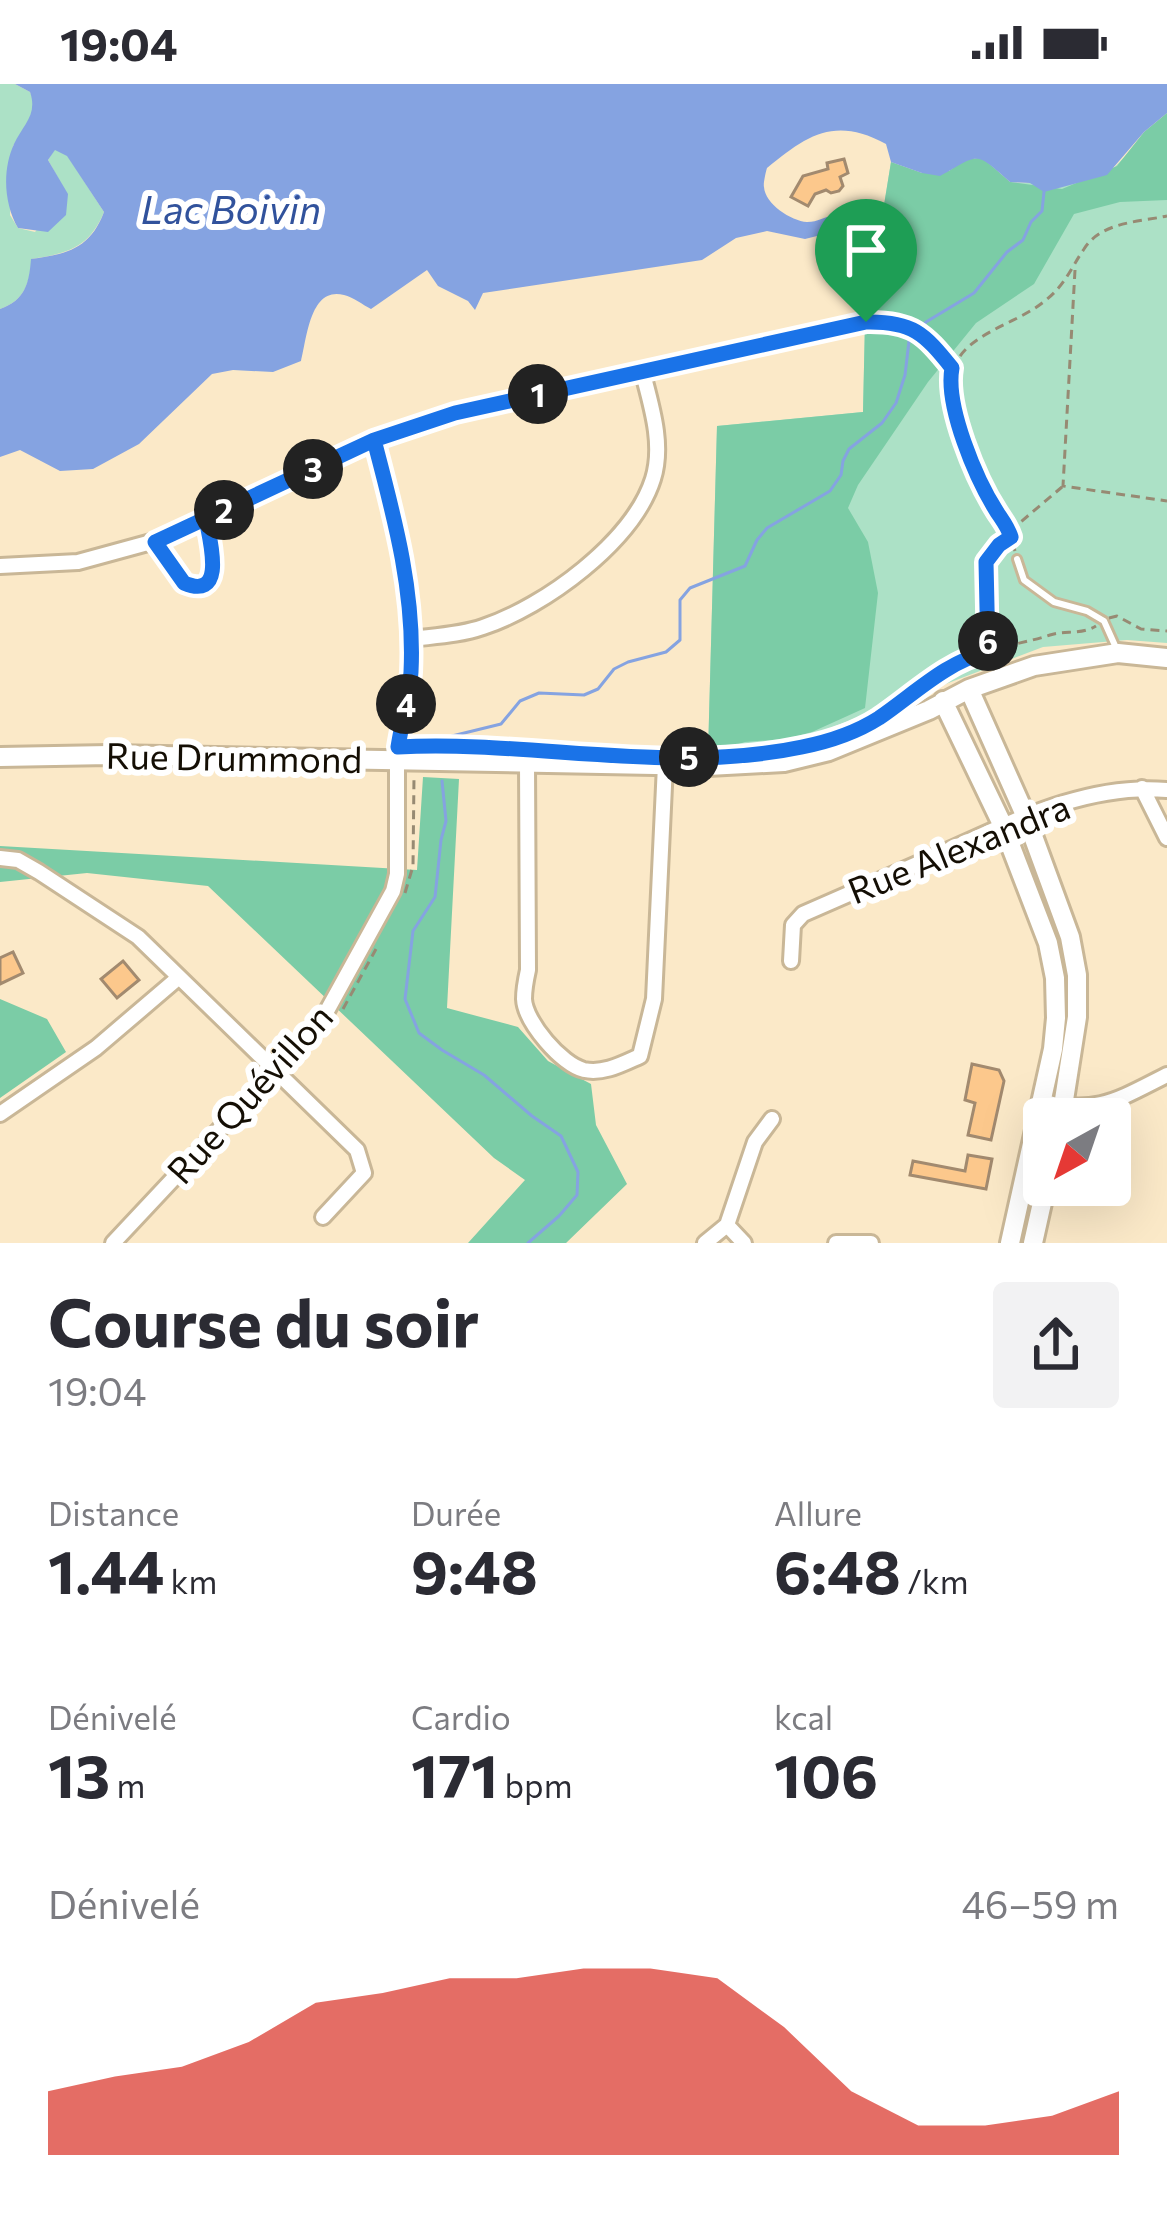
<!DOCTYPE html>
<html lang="fr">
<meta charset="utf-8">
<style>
:root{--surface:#fff;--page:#f2f2f3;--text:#2b2b33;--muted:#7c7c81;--accent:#d93025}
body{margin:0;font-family:Commissioner,sans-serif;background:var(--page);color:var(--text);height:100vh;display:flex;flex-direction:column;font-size:45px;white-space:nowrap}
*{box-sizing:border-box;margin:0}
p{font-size:39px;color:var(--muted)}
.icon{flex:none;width:66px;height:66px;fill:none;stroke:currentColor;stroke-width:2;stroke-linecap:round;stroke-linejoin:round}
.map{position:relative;height:1159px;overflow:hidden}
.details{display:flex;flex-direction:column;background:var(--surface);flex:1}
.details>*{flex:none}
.needle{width:78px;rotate:220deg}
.buttons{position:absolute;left:1023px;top:1014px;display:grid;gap:24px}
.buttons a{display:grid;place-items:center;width:108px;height:108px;border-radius:12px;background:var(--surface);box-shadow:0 12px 48px #0002;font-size:60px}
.pin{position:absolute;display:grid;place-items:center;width:102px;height:102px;color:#fff;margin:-123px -51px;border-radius:50% 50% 50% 0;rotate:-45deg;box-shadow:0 0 12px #0007}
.pin .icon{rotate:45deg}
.km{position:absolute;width:60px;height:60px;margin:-30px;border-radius:50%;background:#222;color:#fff;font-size:33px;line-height:60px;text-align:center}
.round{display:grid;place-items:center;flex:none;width:126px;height:126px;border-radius:12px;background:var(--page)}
.headline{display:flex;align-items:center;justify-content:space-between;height:204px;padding:0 48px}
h1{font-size:66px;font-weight:700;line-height:90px}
.figures{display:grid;grid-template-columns:repeat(3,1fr);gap:18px;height:204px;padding:12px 48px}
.figures div{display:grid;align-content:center}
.figures b{font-size:60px;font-weight:700}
.figures small{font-size:33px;font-weight:400}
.figures p{font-size:33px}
.chart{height:336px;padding:24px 48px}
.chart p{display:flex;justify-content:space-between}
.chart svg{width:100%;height:216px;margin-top:12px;fill:var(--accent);opacity:.7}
.status{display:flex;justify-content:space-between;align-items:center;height:84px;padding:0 60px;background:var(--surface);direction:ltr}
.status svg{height:33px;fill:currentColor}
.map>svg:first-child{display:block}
.green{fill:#ace1c6}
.forest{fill:#7bcca6}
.water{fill:#85a3e1}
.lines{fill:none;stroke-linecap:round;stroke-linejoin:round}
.stream{stroke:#85a3e1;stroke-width:3}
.building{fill:#fcc88c;stroke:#a28a6f;stroke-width:3}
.lane-casing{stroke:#c9b797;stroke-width:12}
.street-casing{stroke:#c9b797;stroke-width:20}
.secondary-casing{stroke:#c9b797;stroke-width:24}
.path{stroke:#978a73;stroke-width:3;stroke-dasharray:9 6;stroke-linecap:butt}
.lane{stroke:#fff;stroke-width:6}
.street{stroke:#fff;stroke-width:14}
.secondary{stroke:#fff;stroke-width:18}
.route-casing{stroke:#fff;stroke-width:24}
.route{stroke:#1a73e8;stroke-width:15}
.labels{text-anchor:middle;stroke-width:12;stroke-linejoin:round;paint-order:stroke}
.street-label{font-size:36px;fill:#140e04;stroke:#fff}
.water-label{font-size:39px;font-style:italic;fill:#31529c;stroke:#fff}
</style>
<div class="status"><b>19:04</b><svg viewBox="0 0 49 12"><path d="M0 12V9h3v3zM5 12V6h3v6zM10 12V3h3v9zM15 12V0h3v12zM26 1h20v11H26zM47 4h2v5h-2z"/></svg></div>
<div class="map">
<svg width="1167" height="1159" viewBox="0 0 1167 1159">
<rect width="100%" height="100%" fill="#fbe9c8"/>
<path class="green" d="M0,0H15L30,8L35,20L27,42L13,62L10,131L18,144L35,148L67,110L48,76L55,65L67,71L104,128C89,164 68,169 32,175C29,200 25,216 0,225Z
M1167,29V559L1127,556L1043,563L796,657L708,670L717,342L863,328L865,238L891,78L922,89L949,87L964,76H985L1010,98L1030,99L1107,91Z"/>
<path class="forest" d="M1167,29V116L1120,118L1074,130L1034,200L976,239L928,298L858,401L848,424L868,458L878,509L865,624L812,648L786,655L745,658L708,670L717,342L863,328L865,238L891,78L922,89L949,87L964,76L978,74L985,76L1010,98L1062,105L1117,82L1144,48Z
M423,693L459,695L447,924L518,943L548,977L591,1000L596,1041L627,1100L566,1159H468L525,1096L494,1074L208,802L87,789L0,798V762L417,786Z
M0,915L47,935L66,968L0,1014Z"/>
<path class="water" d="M15,0H1167V29L1144,48L1107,91L1044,108L1030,99L1010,98C974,66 980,70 940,92L922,89L891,78L886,60C835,32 807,51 767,84C766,87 763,100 764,103C765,120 791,137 807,138C823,138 825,128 845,135L837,147L805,155L767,147L736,154L702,176L483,209L475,226L468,217L438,202L427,186L371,225C363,221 353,213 344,211C310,202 307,254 301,277L273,288L233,286L212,290L139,360L93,385L60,387L20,366L0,373V225C25,216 29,200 31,175C67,170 90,165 104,128L67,72L55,66L48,76L68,110L66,131L48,148L18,144C4,120 2,86 14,60C23,41 38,31 30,8Z"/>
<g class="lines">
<path class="stream" d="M446,658L452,652L501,640L520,617L539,609L584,611L598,605L614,585L628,578L666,568L680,556V516L690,504L745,482L757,456L767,444L830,407L841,391L843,377L849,365L882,339L896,319L905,291L909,257L926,238L974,209L1007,168L1023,156L1031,138L1042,127L1044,108
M442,697L446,737L441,756L435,813L413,847L405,915L419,949L442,966L484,991L532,1032L561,1052L578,1088L577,1111L559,1132L528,1159"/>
</g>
<path class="building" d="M844,75L848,89L840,93L843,102L839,107L831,109L826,106L815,110L808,122L791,113L803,92L828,85L827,79Z
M13,868L23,889L0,900V874Z
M123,877L139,896L117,914L101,895Z
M972,980L999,986L1004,997L991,1056L968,1051L975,1019L965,1016Z
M968,1071L992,1075L986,1105L910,1091L913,1077L965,1087Z"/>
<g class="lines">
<defs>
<path id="lane" d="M1017,475L1024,496L1054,518L1087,527L1104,537L1117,566"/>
<path id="street" d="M155,457C169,479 178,507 207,500C218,480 210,456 206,435
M0,482L78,478L155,457L374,356L455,329L865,238
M411,555C435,552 460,551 483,543C544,523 633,458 653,395C664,360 651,321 642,286
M527,679L528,886C526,895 524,905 524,915C525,938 562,981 584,986C604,990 622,980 640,972L654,915L665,681
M1142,704L1167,754
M0,774L18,776L39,788L138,853L357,1066L364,1089L323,1133
M791,877L793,841L803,830C851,809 899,788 947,767C1016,736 1089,699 1167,706
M1040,1017C1096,1032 1119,1015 1167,991
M0,1030L96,964L178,894
M727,1141L744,1159
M113,1159L322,936L393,807L397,790V663L411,593V555L405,486L374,356
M705,1159L727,1141L755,1058L772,1035
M836,1159H871"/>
<path id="secondary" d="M969,605L1026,733L1070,853L1077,891V933L1061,1035
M943,617L1003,742L1048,859L1055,894L1056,934L1053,965L1010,1159
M0,673L109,671L708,682L784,678L829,667L929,626L969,605L1034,582L1118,569L1167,574
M1033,1159L1046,1101"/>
</defs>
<use href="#lane" class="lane-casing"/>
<use href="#street" class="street-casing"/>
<use href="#secondary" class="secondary-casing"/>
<path class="path" d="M1075,186L1063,402L1167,417
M876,238C917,241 926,251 951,282
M1010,447L1062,403
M1015,467C1001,415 916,313 967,264C990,243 1022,236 1046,216C1065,201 1071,184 1084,165C1101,138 1138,138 1167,132
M1109,534L1117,532L1141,545L1167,547
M988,566L986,478L990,469L1010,454
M887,628C910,608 947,582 976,571C999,562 1026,559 1050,551C1065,546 1081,551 1096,542
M405,809L413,782L414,693
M343,925L376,865"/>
<use href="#lane" class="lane"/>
<use href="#street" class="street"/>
<use href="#secondary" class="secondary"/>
</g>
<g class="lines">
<defs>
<path id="route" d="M866,238L455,329L374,356L206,435C210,457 227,517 184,499L155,458L374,356C394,432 415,508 411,588C409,613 402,638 398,663C531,656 669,691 802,663C827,658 857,648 879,634C913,611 947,577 988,568L986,478L999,461L1011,453C1008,443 1003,437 997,428C976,395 945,322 952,284C924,249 912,237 866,238"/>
</defs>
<use href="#route" class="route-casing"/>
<use href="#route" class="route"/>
</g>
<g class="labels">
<g class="street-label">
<text transform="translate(234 674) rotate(1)" y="13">Rue Drummond</text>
<text transform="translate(959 765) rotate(-22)" y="13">Rue Alexandra</text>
<text transform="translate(250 1010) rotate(-48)" y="13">Rue Quévillon</text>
</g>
<g class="water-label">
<text x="231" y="140">Lac Boivin</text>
</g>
</g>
</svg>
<div class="buttons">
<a><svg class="needle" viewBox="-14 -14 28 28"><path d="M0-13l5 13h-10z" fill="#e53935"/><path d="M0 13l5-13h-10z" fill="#7c7c81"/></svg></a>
</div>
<div class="pin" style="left:866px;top:238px;background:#1e9e55"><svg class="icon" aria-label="arrive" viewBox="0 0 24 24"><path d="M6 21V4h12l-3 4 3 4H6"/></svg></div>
<b class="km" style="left:538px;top:310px">1</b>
<b class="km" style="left:224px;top:426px">2</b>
<b class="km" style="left:313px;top:385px">3</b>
<b class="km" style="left:406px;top:620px">4</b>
<b class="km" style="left:689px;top:673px">5</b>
<b class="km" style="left:988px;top:557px">6</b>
</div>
<section class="details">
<div class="headline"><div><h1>Course du soir</h1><p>19:04</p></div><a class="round"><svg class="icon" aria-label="share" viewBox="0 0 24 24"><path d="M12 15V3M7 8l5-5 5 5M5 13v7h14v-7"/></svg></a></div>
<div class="figures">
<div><p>Distance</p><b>1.44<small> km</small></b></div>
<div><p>Durée</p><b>9:48</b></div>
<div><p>Allure</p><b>6:48<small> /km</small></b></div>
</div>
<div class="figures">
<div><p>Dénivelé</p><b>13<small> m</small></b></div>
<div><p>Cardio</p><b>171<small> bpm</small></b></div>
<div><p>kcal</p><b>106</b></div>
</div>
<div class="chart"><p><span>Dénivelé</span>46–59 m</p>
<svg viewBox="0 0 160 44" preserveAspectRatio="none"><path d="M0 44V31L10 28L20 26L30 21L40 13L50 11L60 8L70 8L80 6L90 6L100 8L110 18L120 31L130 38L140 38L150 36L160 31V44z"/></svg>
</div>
</section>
